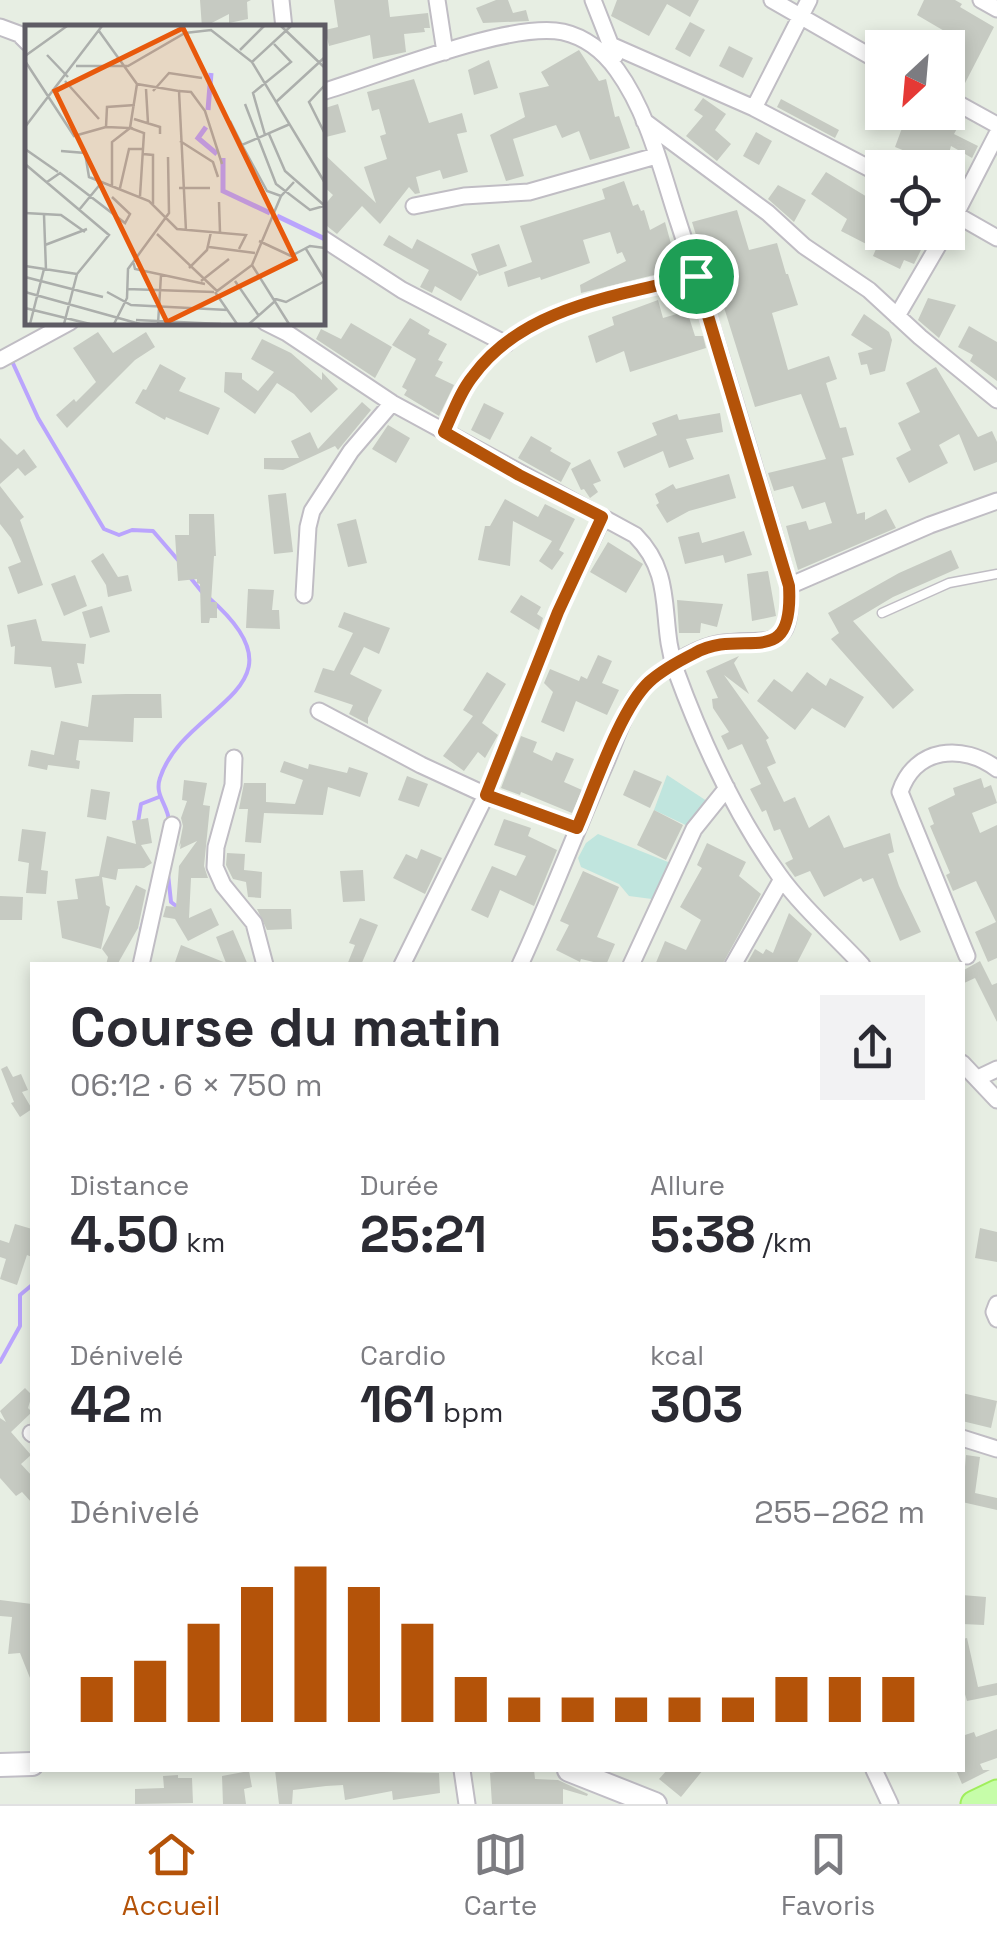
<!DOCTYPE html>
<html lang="fr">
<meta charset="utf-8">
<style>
:root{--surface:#fff;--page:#f2f2f3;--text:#2b2b33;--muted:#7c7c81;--line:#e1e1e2;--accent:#b45309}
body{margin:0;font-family:"Space Grotesk",sans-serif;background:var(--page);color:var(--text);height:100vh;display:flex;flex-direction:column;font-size:38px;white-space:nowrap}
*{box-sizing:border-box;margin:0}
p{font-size:32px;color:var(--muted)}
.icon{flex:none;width:55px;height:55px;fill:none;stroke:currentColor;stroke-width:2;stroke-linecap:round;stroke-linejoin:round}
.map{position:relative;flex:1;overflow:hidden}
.panel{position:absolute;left:30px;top:962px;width:935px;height:810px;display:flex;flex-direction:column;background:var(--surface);border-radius:0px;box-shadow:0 5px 15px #0003}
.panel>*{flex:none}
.needle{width:65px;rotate:206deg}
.tools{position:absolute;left:865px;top:30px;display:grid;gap:20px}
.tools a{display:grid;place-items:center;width:100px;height:100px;border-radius:0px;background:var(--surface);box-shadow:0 5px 15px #0003;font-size:50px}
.pin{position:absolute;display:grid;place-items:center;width:85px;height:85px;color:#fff;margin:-42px;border:5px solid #fff;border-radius:50%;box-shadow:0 2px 10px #0007}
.round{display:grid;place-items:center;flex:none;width:105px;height:105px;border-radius:0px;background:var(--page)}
.head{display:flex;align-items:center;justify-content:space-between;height:170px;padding:0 40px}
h1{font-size:55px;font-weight:600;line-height:75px}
.metrics{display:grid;grid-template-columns:repeat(3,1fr);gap:15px;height:170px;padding:10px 40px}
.metrics div{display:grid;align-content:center}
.metrics b{font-size:50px;font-weight:600}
.metrics small{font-size:28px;font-weight:400}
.metrics p{font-size:28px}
.chart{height:280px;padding:20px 40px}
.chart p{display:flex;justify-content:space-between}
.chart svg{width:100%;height:180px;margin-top:10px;stroke:var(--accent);stroke-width:6}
.menu{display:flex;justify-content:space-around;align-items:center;height:140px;border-top:2px solid var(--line);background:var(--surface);font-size:28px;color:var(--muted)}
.menu a{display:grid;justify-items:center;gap:5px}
.menu .active{color:var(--accent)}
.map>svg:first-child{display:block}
.green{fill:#c0e5de}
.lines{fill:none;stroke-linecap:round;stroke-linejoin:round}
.stream{stroke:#baa4fd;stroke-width:4}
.building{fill:#c6cac2}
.lane-casing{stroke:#c0bdc4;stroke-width:11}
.street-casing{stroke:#c0bdc4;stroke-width:19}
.secondary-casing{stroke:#c1bec6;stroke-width:26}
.primary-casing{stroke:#a0ee5c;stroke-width:29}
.lane{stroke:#fff;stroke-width:8}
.street{stroke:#fff;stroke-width:15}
.secondary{stroke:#fff;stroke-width:22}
.primary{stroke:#c6fda9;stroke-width:25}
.route-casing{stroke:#fff;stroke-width:20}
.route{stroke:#b45309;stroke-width:12}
.inset-river{fill:none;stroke:#baa4fd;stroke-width:5}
.inset-road{fill:none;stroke:#acafac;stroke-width:2.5}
.view{fill:#e8590c;fill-opacity:0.15;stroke:#e8590c;stroke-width:5}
.inset-edge{fill:none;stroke:#5e5b64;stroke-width:5}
</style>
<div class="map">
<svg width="997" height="1804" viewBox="0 0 997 1804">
<rect width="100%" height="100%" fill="#e7eee3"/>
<path class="green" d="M667,775L713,805L694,829L654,810Z
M598,834L668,862L678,873L667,901L629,896L619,884L581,867L578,858L586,843Z"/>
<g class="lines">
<path class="stream" d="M11,359L38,418L104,529L119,535L132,530L153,531L178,560
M189,576L202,592
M169,821C168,805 154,795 160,778C184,703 314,689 209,598
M138,822L141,804L159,797
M168,874L171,902L180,909
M141,930L146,911
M0,1362L20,1326V1295L32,1285"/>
</g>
<path class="building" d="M200,0H251L247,2L248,19L229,23V14L202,28Z
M334,0H388L390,17L428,13L430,28H424L425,32L404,34L406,52L373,59L370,35L329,46L325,30L338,27Z
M496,0H508L513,13L526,10L529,21L483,23L476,8Z
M617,0H699L690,17L667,4L649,36L611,16Z
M924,0H955L962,4L960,7L994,27L963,87L948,79V67L960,45L944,36L946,32L917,15Z
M690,22L705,30L690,57L675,49Z
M729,46L753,58L743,78L719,66Z
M579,50L599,81L606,79L615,117L619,116L630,148L590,160L579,131L562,138L556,125L513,139L524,176L506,181L490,135L525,117L519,93L549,86L541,72Z
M489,60L498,88L474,95L468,70Z
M414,79L429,123L462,113L467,132L457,134L468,172L443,179L440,170L416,177L420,193L415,194L409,187L380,224L362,206L337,234L322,222V208L333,195L322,185V152L376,203L364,167L387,159L380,136L386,134L379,109L372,111L367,92Z
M703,98L726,114L715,130L731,144L717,161L686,136L703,116L694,110Z
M781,99L839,130L835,138L777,107Z
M338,104L346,132L322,138V109Z
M946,119L959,125L954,134L978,146L972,158L951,146L945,168H928L930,161L895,147L905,120L933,130L934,127L941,129Z
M756,132L772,141L759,165L743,156Z
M826,172L882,206V232H930L914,264L904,260L900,269L873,256L876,249L841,231L847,219L811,194Z
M624,181L633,206L638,204L641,211L644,210L650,230L665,222L678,269L581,293L580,285L626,261L622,252L617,254L610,232L583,240L590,263L541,280L540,277L508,287L504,272L532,262L520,226L605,199L602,189Z
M778,185L806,200L794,222L768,199Z
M737,210L749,250L777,243L786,274H788L798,305L772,313L788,370L829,356L837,379L826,383L840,428L846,427L854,455L842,458L857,514L865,512V520L886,509L896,528L798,570L786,526L806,521L809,530L832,523L825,502L802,509L793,486L774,491L768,473L826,459L801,394L755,407L722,301L717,303L692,222Z
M389,235L412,249L417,239L478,272L471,254L499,244L507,266L479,276L478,273L461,301L435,286L432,293L420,287L429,270L383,245Z
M928,298L956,305L939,338L918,320Z
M658,300L663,318L687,311L695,336H703L706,348L630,372L624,351L596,363L588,336L614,325L612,317Z
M864,314L889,332L892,340L885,371L870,375L867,364L861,365L858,353L873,349L851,335Z
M410,318L430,330L428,334L447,344L438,360L443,362L435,376L454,385L439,416L404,395L407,390L402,387L416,359L392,345Z
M351,323L392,347L375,378L316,339L321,329L341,339Z
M969,326L997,342V381L970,361L973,355L958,347Z
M98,332L113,353L146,332L155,347L135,360L67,428L56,415L74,399L76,402L96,382L73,348Z
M262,339L291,353L322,380V372L338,389L311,413L294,394L277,383L255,414L224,392L225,372L242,373V379L258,391L274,372L251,359Z
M160,364L186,378L179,391L220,408L208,435L166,417L165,420L135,403L143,389L146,390Z
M936,367L978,437L992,431L997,442V462L974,471L959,434L939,445L948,463L909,483L896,458L911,450L898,423L920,412L906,383Z
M362,402L371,410L338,450L335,446L283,470L264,469V458H299L291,441L310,432L318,449Z
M484,403L504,413L490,440L471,430Z
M720,413L723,432L686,439L694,459L669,468L663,451L624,468L617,452L657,435L652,423L677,414L679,420Z
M388,425L410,438L396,463L372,449Z
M531,436L552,448L550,451L571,463L561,482L518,458Z
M0,438L17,455L24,449L37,467L25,476L18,468L0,484Z
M590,459L601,481L593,484L598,492L590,498L584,489L581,490L571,469Z
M729,474L736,498L689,511L667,523L656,505L659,503L655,494L673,484L676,489Z
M0,486L24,517L20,520L43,585L18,594L8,567L21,562L11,538L0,524Z
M286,493L293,552L274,554L268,495Z
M505,499L538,517L545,504L575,519L559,550L564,553L552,570L539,561L552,541L513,521L510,566L478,560L485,526H490Z
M189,514H214L216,556H214L211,602H217V618H210L209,623H201L200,584L197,583V579L178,581L175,535H189Z
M356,519L367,563L348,567L337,524Z
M744,531L752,555L725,563L723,555L685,564L678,537L699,532L702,543Z
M608,542L643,564L626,593L590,572Z
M951,550L959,568L893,597L853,621L914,690L893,709L831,639L839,633L828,613L899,573Z
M103,553L118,577L128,575L132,591L108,597L106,585L91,561Z
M768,571L776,616L752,621L747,574Z
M75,575L87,606L64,616L51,584Z
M248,589L274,590L272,610H279L280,629L246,628Z
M521,595L541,607L537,614L543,618L539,630L510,612Z
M677,600L723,604L717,627L701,623L700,633H679Z
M102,606L110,632L90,638L82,612Z
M344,612L390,628L379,654L364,647L350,674L382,690L368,718V724L349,714L353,705L314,692L323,668L334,671L353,633L338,627Z
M36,619L42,641L86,644L84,664L77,663L82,683L55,688L51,667L14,664L15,646L11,647L7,625Z
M598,655L612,661L602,683L619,690L607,715L576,701L564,732L541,722L553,692L544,683L550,669L579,681L581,676L587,679Z
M739,656L734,663L749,694L724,675L769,738L766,740L776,763L767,767L784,802L795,797L809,828L829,815L844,848L890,833L894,852L888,854L899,886L921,932L900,941L873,878L863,882L861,878L824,897L810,871L795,877L785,863L793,859L780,829L774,831L766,810L762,812L750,789L761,784L742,744L728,750L721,736L729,732L713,708L712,699L718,698L706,671Z
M487,672L506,684L482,723L498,735L485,758L478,752L464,771L443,756L473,716L463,710Z
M807,672L826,686L830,678L864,697L845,728L812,708L795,730L757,701L774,679L792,692Z
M126,694H161L162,718H134L133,742L79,740L76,760L80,761L79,769L48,765L47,770L28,766L31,750L54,755L61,721L88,727L92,695Z
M521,736L537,742L533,752L552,761L556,752L574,759L564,782L582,790L572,813L521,792L520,795L501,788Z
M284,761L308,769L309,764L347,773L349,767L368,773L360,797L328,787L323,815L264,813L261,843L245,842L248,809H239L244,783H266V802L295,804L303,780L280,772Z
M634,770L662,782L650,808L623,795Z
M407,776L428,784L419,807L398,800Z
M981,778L984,788L991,785L997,803L972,813L980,833L997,825V958L988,962L975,932L996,922L976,881L953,891L946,875L950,873L930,826L934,824L928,808L955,795L953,788Z
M184,780L207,783L203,805L210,806L204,866L208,878H191L189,918L211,908L219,925L188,941L175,919L163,917L166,906L176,907L179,866L197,841L180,849L181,843L179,847L183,826L181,818L187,801L182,800Z
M91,789L110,792L106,820L87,817Z
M654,810L683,825L666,860L637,845Z
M148,818L152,843L141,845L152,863L144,868L118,869L116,880L102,877L106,905L110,907L101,949L62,938L57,901L78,899L75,879L99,876L107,836L136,844L132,821Z
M504,819L531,828L528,836L557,850L534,906L500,890L488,918L471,910L492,866L516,876L526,856L494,845Z
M22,829L46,832L41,870L48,871L46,894L26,893L29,863L18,861Z
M707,843L746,862L739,876L761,894L722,965H655L665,941L686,950L701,920L680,907L702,868L697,865Z
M421,849L442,858L425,894L393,878L406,854L417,859Z
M227,853L245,854L244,870L262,872L261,898L248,897L246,882L233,879L226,865Z
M363,870L365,901L343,902L340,871Z
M583,871L619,887L597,937L615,944L606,965L581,959L580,962L556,950L569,925L560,921Z
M136,885L146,890L138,928L117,965H106L108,957L102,949Z
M0,896L23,897L22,920H0Z
M257,909H291L292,929L267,930Z
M789,913L812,934L796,965H746L755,949L763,954L766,949L773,953Z
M360,918L378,925L361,965H347L355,945L349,943Z
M233,930L248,965H174L181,945L226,963L216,937Z
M980,961L992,985L997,983V1022L975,978L962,984V971Z
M7,1066L13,1077L21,1074L28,1090L22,1092L32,1109L20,1117L11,1103L14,1102L1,1069Z
M15,1224L32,1229V1257L27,1255L17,1285L0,1279L6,1259L0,1257V1240L9,1243Z
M980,1228L997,1232V1262L975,1258Z
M25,1388L32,1395L28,1408L32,1412L11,1432L31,1455L21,1464L32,1476V1503L22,1492L16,1496L0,1478V1418L6,1422L0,1411Z
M962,1393L997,1401L991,1428L962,1421Z
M966,1455L980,1457L975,1493L997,1498V1510L962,1502Z
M962,1595L986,1597L984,1625L962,1624Z
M0,1600L32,1604V1683L20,1653L8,1654L12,1617L0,1616Z
M967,1638L978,1687L997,1683V1695L967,1701L962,1684V1639Z
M997,1729V1758L980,1764L983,1770H990L962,1784L956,1770H962V1736L974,1732L976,1737Z
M275,1770L439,1773L440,1793L393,1800L392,1791L345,1800L343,1785L326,1786L293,1790L292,1804H279Z
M506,1770H534L535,1779L558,1780L588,1794L587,1796L563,1789V1804H492L490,1773Z
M667,1770H703L681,1797L659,1779Z
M249,1771L252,1787L244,1789L246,1804H223L222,1776Z
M178,1775V1778H192L193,1803L135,1804V1789L164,1788L163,1776Z"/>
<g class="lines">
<defs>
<path id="lane" d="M882,613L949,583L997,574"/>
<path id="street" d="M281,0L284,28
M437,0L445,52
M593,0L615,56
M772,0L882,63
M981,0L997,9
M0,27L19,34L28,43
M613,46L754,108L882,175
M322,92C380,75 509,21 563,32C585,37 604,52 617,70C649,114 662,173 679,224C718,344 754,465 789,586C793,657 768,636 718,644C696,648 669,666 651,680C628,699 618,734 607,760C577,828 551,898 520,965
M948,98L997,125
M754,108L809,0
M644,121L768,213L804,246L869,290L920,337L997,400
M414,206L464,196L529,192L656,156
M948,210L997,238
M948,229L997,134
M322,238L402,290L506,344
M897,316L946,232
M265,322L287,333L392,403L635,535C677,577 658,621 676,671C702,742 735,814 779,875C802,907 835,936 862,965
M0,360L70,322
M444,432C453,413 460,393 473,376C524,306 618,296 696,276
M789,586L930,525L997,501
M304,595L308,527L312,511L351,451L392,403
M319,711L421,765L486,795L577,828
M234,758L233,785L216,847L215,867L223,885L254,923L265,965
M967,956L900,792C915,747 963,743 997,769
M141,965L172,825
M402,965L486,795L558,612L603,517
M631,965L694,829L727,788
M733,965L782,879
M962,1063L997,1100
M978,1078L997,1069
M997,1304L994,1312L997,1319
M31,1433L32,1434
M962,1438L997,1449
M462,1770L467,1804
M874,1770L890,1804"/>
<path id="secondary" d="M0,1765L32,1764
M569,1770L655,1804"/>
<path id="primary" d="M974,1804L997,1793"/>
</defs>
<use href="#lane" class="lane-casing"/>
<use href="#street" class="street-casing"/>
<use href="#secondary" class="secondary-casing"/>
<use href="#primary" class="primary-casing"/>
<use href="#lane" class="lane"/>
<use href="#street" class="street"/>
<use href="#secondary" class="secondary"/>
<use href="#primary" class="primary"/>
</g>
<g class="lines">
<defs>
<path id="route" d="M696,276L789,586C794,674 743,626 695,653C681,660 661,671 649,682C620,709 594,789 577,828L486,795L558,612L602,517L519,475L444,432C453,413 460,392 473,376C524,306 619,296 696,276Z"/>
</defs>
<use href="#route" class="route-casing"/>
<use href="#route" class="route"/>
</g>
<g transform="translate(25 25)">
<rect width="300" height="300" fill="#e7eee3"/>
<path class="inset-river" d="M183,85L186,48M181,102L173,113L192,129M198,133V166L245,188M252,191L300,214"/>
<path class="inset-road" d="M256,1L300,43M74,6L112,59L154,66L161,206M215,25L239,1M22,30L43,52M0,31L42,1M0,36L49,111L81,102L82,82L110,80M227,37L266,1M51,41H103L160,8L186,5L227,37L300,158M40,56L74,94M112,59L105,103L119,108L115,171M300,60L284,77L300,109M121,64L123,98M128,66L144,48L177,53M154,66L166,67L180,86L197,139M251,77L300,32M220,79L251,159L285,185L299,181M109,94L135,102V109M205,96L217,120L265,99M0,102L77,1M81,102L105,103L87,117V161M244,109L260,146L300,181M240,110L228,68L266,37L249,19M155,116L188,137L193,152M217,120L242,166L256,171L269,157M0,124L33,147M36,126L60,128L64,152L124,176L152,204L221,210L214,224M118,129L128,130V179M0,139L84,210L52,249L39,299M22,157L35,148L100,198L105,189L87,172M95,163L104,124H118M154,163H185M194,177L195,207M54,185L77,157M0,188L36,190L60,207M19,190L21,245M132,209L192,266L227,240L264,299M234,216L266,231L285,221L300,223M20,220L62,204M184,222L230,228M281,224L300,255M108,236L110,244L180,259M227,240L256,171M0,241L52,249M164,243L182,225L186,207M0,252L78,272M176,256L204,234M210,256L234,291M102,264L189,267M0,267L115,299M82,267L106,280L203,285M190,267L212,299M247,273L261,277L300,256M0,283L65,299M111,295L196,299M5,299L19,244M89,299L102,273L103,244L144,188L143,132M133,299L136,250M224,299L249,277"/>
<path class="view" d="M158,3L270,234L142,297L30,66Z"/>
<rect width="300" height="300" class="inset-edge"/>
</g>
</svg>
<div class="tools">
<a><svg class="needle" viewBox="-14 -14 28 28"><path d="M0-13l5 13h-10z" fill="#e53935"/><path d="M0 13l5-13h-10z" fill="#7c7c81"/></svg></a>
<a><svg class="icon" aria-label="locate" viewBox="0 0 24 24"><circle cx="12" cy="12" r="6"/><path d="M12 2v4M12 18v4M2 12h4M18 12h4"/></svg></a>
</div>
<div class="pin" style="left:696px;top:276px;background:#1e9e55"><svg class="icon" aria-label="arrive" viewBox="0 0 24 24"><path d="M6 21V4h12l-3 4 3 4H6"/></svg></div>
<section class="panel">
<div class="head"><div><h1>Course du matin</h1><p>06:12 · 6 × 750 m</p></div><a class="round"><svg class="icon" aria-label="share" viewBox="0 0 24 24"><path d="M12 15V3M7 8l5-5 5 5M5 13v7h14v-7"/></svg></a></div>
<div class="metrics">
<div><p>Distance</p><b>4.50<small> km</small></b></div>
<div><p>Durée</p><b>25:21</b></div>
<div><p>Allure</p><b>5:38<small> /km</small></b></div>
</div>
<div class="metrics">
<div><p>Dénivelé</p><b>42<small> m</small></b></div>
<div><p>Cardio</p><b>161<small> bpm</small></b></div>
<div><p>kcal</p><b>303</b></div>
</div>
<div class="chart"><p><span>Dénivelé</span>255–262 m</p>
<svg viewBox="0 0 160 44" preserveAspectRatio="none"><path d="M5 44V33M15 44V29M25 44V20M35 44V11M45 44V6M55 44V11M65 44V20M75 44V33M85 44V38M95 44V38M105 44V38M115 44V38M125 44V38M135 44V33M145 44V33M155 44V33"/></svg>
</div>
</section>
</div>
<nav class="menu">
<a class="active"><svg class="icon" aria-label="home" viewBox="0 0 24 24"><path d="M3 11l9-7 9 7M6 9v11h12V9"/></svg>Accueil</a>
<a><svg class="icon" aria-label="map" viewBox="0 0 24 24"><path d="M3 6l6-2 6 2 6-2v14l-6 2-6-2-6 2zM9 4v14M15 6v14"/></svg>Carte</a>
<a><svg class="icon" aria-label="saved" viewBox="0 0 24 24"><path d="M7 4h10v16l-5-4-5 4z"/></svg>Favoris</a>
</nav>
